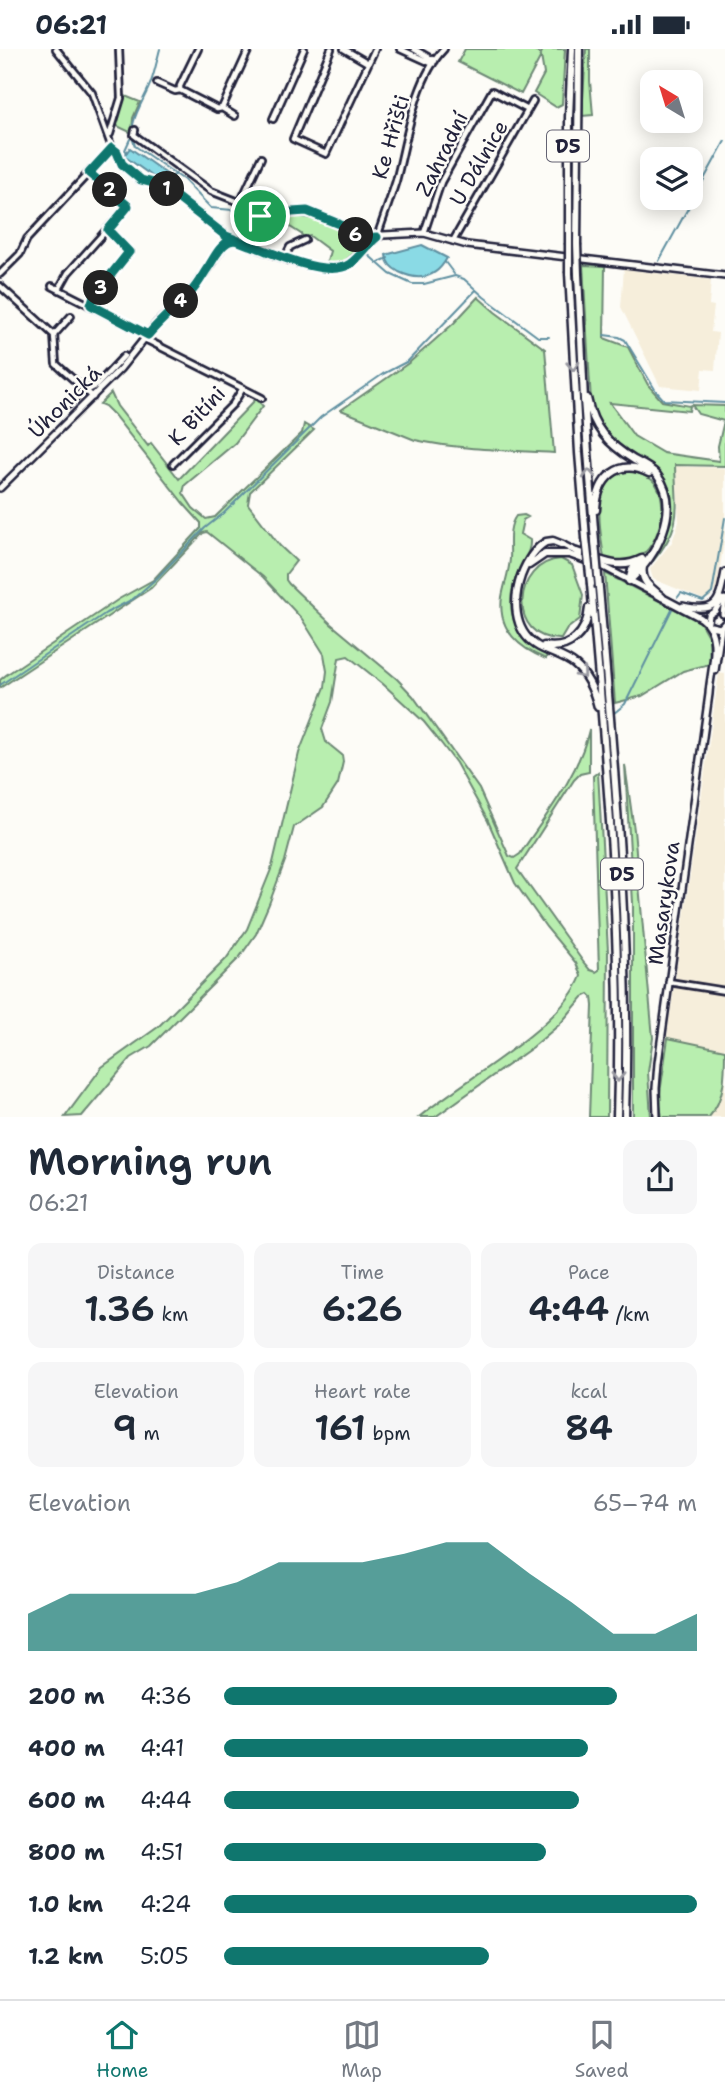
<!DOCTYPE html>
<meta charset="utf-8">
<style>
:root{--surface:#fff;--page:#f6f6f7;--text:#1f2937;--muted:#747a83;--line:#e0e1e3;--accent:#0f766e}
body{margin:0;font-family:"Shantell Sans",sans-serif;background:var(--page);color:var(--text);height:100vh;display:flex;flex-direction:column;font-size:26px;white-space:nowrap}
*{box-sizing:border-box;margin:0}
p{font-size:23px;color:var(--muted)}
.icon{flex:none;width:38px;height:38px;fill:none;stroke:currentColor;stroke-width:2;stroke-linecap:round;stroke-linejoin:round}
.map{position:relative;height:1068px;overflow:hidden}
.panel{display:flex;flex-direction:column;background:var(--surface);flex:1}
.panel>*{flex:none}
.needle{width:46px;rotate:322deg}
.buttons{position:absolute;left:640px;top:21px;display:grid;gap:14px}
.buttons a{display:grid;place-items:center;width:63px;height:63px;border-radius:14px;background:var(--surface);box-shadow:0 4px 18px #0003;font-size:35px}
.pin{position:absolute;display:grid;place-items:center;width:60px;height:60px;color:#fff;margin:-30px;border:4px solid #fff;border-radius:50%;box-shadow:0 2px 7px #0007}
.km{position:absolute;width:35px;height:35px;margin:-18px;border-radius:50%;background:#222;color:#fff;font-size:19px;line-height:35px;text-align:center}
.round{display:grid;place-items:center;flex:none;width:74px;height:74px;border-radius:14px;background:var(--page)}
.headline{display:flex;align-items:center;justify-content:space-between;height:119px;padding:0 28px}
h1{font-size:38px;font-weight:600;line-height:52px}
.metrics{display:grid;grid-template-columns:repeat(3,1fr);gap:10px;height:119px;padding:7px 28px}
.metrics div{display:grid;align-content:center;border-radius:14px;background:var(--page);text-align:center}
.metrics b{font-size:35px;font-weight:600}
.metrics small{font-size:19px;font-weight:400}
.metrics p{font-size:19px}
.chart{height:196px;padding:14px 28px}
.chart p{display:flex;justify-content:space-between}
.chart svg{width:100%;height:126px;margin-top:7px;fill:var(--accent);opacity:.7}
ul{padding:0 28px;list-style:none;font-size:23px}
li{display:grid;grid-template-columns:112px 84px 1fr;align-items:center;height:52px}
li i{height:18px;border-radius:9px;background:var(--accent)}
.status{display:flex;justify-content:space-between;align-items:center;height:49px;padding:0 35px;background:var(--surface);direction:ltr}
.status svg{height:19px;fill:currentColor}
.tab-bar{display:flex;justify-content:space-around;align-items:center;height:98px;border-top:2px solid var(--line);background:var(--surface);font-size:19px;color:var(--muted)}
.tab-bar a{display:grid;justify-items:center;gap:4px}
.tab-bar .on{color:var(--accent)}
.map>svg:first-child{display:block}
.built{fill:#f6eedb}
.green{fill:#b8eeaf;stroke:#6d8875;stroke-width:2}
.water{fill:#8adae5;stroke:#6090a1;stroke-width:2}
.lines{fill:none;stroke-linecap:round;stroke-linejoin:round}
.stream{stroke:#6090a1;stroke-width:2}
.minor-casing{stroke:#22223b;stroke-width:10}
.major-casing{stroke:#22223b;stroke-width:10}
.highway-casing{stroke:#22223b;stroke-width:11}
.minor{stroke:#fdfcf7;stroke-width:4.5}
.major{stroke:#fdfcf7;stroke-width:5}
.highway{stroke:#fdfcf7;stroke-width:6}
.highway-bridge-casing{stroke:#22223b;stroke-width:11;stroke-linecap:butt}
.highway-bridge{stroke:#fdfcf7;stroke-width:6}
.oneway{stroke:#9a9aa2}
.route-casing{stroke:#fff;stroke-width:14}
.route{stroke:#0f766e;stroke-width:9}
.labels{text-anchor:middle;stroke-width:5;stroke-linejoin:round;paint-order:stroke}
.shield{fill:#fdfcf7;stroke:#646373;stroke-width:2}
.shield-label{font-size:19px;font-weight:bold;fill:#22223b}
.street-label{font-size:21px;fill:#22223b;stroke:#fdfcf7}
</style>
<div class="status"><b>06:21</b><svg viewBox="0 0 49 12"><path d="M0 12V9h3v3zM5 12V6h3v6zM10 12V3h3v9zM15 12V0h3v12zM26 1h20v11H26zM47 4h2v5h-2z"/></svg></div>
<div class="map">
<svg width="725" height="1068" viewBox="0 0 725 1068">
<rect width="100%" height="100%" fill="#fdfcf7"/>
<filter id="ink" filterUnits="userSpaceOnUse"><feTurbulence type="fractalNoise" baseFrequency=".0143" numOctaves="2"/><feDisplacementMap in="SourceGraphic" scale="14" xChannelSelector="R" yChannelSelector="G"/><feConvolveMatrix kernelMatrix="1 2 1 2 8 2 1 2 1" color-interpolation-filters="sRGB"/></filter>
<g filter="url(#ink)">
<path class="built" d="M624,220L711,231L709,256L714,257L711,283L718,284L715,321L703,320L701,341L660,337L621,258Z
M676,417L725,419V485L717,539L710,549L702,550L653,530L650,520L672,493L679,473Z
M719,624L725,625V1068H665L662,1047L667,987Z"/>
<path class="green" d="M465,0H530L541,5L543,0H565L562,55L556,58L534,44L544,25L541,7L521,45L458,13Z
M586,0H590V32L593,66L582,67Z
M125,47L140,53L133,69L132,84L115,76Z
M287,167C321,167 336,176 360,198L344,213L326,216L330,202L310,187L304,189L301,185L284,174Z
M583,216L605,217L604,289L628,298L648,336L662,352L690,357L689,362L610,354L634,387L663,404L719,412L718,397L724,372L698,365L692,356L725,357V417L675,416C676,460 684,476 653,512L649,513L671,473V449L662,428L652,419L611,392L600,378L591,353Z
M478,248L495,263L545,300L554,404C507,401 461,401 415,391L341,361L410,313L454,274Z
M111,344L117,357L148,397L151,394L179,430L256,350L263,357L235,394L185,436L183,444L193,459L206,470L215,468L302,384L304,375L314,381L250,443L248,455L280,497L296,512L286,525V531L289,535L331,575L397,630L413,647L479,740L509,807L514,809L520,805C546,766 578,727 589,681V723L580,725L574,731L517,820L584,914L590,921L596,923L599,921L593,727L598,723L608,902L607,1068H589L593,957L592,948L589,945L583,948L560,975L533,998L435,1068H419C463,1031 562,978 581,927L576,914L546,878L515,834L488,772L456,714L441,694L424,673L383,635L348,607L339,609L332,653L322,680L326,693L342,706L343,713L338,735L323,758L294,778L285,812L269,855L256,885L239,909L151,997L131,1009L82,1067L65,1068L102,1018L158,978L226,910L247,880L272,818L299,704L325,638L327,622L324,605L302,570L263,528L207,483L203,484L151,539L0,639V631L6,626L119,550L153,531L201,479V474L183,454L114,366L105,357L100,355Z
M628,422C639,425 651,426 657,437C671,460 655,511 625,514C619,514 610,510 604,509C601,488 592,441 612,428C616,425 624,424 628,422Z
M524,466L528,468L523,471L520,485L530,491C531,503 523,510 519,521C503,556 511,588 547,604L546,610C519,599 497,581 502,548C504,536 509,523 510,510C511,496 507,479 516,467Z
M561,510L572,516L583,546L580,570L567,580L561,590C507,592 512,513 561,510Z
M605,524L700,573L709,589L710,615L683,622L642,647L615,654Z
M625,716L634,781L653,989L648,1023L651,1068H633V854Z
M668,989L725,1001C725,1025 725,1050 709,1068H662L659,1051Z"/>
<path class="water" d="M130,99L168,126L162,134L124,107Z
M422,196L447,209C436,229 420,233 399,223C392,219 387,215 386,206L389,205Z"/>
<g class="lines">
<path class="stream" d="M160,0C157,11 155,22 151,33C144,53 125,75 135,97L184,131L211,159L319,169
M127,103L125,101L130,90
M166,129L175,126
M331,174L341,180L361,199
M365,203L390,225L412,235H424L455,227L464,230L484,248L538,288H549
M659,212L725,92
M445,213L454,225
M377,214L388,209
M604,286L619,288L625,291L656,342L664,351L725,354
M678,548L681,544L703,552L712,544L725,469
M0,636L106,564L133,550L157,529L205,479L224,464L321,368L383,325L408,312L476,241
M613,665L625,655L673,558"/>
<defs>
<path id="minor" d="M56,0L92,44L112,99L117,103L122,115L140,131L161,136L232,191
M331,0L293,90L326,105L375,0
M344,0L368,14
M400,0L433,15
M414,0L435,12
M157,34L175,42L180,41L217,60L222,59L235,67
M180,41V37L198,0
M222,59L249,0
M273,70L304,0
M135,81L134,86L211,142L262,162L277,164L307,162L339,175L360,189L377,188C383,170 390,151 396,132C407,91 414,31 444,0
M110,85L121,49L119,0
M240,154L261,109
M424,184L441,133L492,42L528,61
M453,192L533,52
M249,196L262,162
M285,208L290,198L305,191
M0,225L20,205L27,190L112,99
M0,237L54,286L56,315L93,348
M52,237L148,286
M59,240L68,224L128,157L89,124
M91,256L94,247L129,203L108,181
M54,286L71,267
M145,290L262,349
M86,342L96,337L124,307
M68,356L84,340
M173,415L233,355L243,339
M669,933L725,942"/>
<path id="major" d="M0,439L120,320L157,274L190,244L224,196L230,192H240C263,202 326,230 349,215C360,208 367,196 377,188L383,186L424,184L467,196L725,227
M563,496L579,504
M568,505L590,513
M587,509L701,569C724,585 710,622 709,645L658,1014L656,1039L657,1068
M683,557C718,565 719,553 725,523
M723,565L725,550
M708,573L709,566L715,562L722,550
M711,577L720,579L725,574
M715,622L721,580"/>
<path id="highway" d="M569,194V68L572,0
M577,195L579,0
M569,224L579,404L586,489
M578,225L584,351L595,493
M587,349C593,379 608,395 634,411C642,415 651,419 657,426C683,460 656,508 629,532
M596,461C597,430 618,408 649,424
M563,496L553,492L546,493C534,500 526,514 521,527C513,550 513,581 536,596C548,604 563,606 575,616C588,627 594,642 598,658
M577,503C600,511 619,522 642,510
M529,516L545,505H568
M643,518C640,533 652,539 662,548
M629,532L632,521L640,512
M591,535C606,712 623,890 617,1068
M599,539C614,715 631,891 625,1068
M544,597C570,602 587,584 589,559"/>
</defs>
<use href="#minor" class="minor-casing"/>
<use href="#major" class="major-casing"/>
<use href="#highway" class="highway-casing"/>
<use href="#minor" class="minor"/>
<use href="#major" class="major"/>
<use href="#highway" class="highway"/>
<defs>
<path id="highway-bridge" d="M569,194V224
M577,195L578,225
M586,489L591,535
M595,493L599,539"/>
</defs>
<use href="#highway-bridge" class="highway-bridge-casing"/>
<use href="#highway-bridge" class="highway-bridge"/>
</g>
<defs><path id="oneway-chevron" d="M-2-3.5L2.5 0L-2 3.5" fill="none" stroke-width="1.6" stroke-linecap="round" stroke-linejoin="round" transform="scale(1.75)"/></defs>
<g class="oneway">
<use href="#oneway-chevron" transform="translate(573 317) rotate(87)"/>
<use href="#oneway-chevron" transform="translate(589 425) rotate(-95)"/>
<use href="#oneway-chevron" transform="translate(582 625) rotate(50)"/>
<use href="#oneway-chevron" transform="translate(618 1028) rotate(91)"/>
</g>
</g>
<g class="lines" filter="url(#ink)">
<defs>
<path id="route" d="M260,167L249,196L226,187L161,136L141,131L122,115L117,103L112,99L89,124L128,157L108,181L129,203L94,247L91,256L148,286C161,270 177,258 190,244C198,236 203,225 209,217C214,209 221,195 230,192C238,189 248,196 256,198C278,206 328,229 350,215C360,208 367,196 377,188L360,189L339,175L307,162L277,164L262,162L260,167"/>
</defs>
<use href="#route" class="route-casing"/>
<use href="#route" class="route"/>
</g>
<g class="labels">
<g class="shield">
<rect x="547" y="81.5" width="42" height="31" rx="5"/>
<rect x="601" y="809.5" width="42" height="31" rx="5"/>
</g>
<g class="shield-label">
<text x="568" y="104">D5</text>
<text x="622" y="832">D5</text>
</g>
<g class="street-label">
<text transform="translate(391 88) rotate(-74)" y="7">Ke Hřišti</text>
<text transform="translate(442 105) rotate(-64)" y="7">Zahradní</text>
<text transform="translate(479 114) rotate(-60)" y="7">U Dálnice</text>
<text transform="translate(65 353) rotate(-45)" y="7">Úhonická</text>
<text transform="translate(197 367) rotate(-47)" y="7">K Bitíni</text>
<text transform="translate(664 854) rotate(-82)" y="7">Masarykova</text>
</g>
</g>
</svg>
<div class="buttons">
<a><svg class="needle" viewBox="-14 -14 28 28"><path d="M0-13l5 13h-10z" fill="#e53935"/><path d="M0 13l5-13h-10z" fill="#747a83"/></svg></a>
<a><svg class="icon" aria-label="layers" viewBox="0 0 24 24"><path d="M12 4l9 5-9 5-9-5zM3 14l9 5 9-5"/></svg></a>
</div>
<div class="pin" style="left:260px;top:167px;background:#1e9e55"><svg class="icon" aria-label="arrive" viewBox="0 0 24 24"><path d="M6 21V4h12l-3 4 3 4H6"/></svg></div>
<b class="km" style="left:167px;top:140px">1</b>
<b class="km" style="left:110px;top:141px">2</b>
<b class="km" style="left:101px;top:239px">3</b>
<b class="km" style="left:181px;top:252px">4</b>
<b class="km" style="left:356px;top:186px">6</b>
</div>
<section class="panel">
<div class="headline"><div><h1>Morning run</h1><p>06:21</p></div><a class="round"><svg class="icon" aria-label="share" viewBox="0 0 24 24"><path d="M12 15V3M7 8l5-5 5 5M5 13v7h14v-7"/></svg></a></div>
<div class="metrics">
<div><p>Distance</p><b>1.36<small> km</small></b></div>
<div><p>Time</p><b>6:26</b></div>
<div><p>Pace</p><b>4:44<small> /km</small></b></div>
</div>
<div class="metrics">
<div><p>Elevation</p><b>9<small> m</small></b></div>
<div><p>Heart rate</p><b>161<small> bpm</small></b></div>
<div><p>kcal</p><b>84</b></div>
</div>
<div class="chart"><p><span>Elevation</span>65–74 m</p>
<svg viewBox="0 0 160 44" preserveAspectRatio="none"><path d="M0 44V31L10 24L20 24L30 24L40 24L50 20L60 13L70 13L80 13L90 10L100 6L110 6L120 17L130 27L140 38L150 38L160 31V44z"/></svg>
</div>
<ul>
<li><b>200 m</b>4:36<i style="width:83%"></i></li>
<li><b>400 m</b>4:41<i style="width:77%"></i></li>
<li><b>600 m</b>4:44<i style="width:75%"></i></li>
<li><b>800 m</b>4:51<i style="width:68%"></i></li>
<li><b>1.0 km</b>4:24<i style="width:100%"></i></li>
<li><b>1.2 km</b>5:05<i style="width:56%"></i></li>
</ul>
</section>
<nav class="tab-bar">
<a class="on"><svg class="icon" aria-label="home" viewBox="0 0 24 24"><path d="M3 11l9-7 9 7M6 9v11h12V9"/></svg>Home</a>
<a><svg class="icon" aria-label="map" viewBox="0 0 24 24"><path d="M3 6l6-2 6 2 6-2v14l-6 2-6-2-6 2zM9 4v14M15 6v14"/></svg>Map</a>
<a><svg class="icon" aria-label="saved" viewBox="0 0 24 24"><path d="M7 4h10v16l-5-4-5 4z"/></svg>Saved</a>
</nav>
